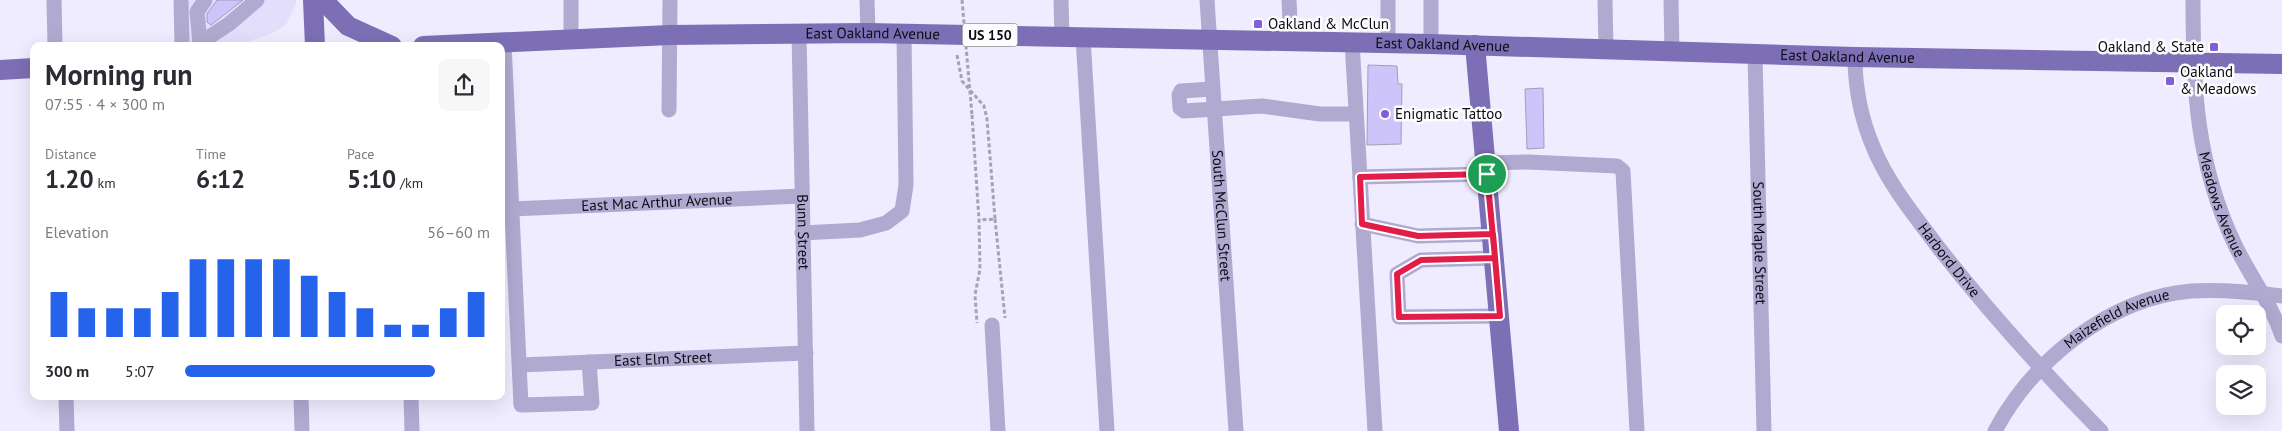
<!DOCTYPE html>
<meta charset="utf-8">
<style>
:root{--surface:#fff;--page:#f7f7f7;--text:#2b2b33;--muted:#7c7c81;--accent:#2563eb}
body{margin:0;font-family:"PT Sans",sans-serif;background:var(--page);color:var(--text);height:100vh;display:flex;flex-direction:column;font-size:19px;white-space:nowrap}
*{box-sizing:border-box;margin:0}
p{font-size:16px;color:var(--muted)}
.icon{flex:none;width:28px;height:28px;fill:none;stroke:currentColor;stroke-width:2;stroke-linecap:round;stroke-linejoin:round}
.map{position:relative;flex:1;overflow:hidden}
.side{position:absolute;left:30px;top:42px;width:475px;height:358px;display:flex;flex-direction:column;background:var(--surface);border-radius:10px;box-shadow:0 5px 20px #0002}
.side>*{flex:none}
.controls{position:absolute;left:2216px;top:305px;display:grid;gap:10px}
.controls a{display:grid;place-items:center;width:50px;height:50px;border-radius:10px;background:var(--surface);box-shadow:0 5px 20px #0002;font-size:25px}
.pin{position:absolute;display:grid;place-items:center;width:42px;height:42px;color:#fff;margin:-21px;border:2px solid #fff;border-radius:50%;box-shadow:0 1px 5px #0007}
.round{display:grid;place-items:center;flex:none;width:52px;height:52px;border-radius:10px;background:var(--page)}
.summary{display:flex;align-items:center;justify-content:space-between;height:85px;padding:0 15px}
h1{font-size:28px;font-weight:600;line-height:38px}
.metrics{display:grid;grid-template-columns:repeat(3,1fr);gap:8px;height:85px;padding:5px 15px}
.metrics div{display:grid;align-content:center}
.metrics b{font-size:25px;font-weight:600}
.metrics small{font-size:14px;font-weight:400}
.metrics p{font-size:14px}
.chart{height:140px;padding:10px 15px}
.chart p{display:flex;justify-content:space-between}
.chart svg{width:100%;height:90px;margin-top:5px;stroke:var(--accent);stroke-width:6}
ul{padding:0 15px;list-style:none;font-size:16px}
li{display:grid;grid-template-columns:80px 60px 1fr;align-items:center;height:38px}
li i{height:12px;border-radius:6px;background:var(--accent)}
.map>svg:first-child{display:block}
.built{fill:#e3defc}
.building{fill:#cdc4fa;stroke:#a29eba}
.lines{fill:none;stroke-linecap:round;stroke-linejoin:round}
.path{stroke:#a5a3b2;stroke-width:3;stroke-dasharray:4 2.5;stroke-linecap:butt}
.minor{stroke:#b0aad1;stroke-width:15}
.major{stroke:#7d6fb5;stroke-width:20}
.path-bridge{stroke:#a5a3b2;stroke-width:3;stroke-dasharray:4 2.5;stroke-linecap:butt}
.route-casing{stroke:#fff;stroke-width:10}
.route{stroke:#e11d48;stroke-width:6}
.poi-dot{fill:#805fd9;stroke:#fcfcfc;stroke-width:2}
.labels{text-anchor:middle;stroke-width:5;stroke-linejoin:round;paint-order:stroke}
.shield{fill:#fcfcfc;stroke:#54535a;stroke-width:1}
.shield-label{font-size:14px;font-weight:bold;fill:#0c0b14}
.poi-label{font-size:15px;fill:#0c0b14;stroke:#fcfcfc;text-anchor:start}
.street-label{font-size:15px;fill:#0c0b14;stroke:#fcfcfc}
</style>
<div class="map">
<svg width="2282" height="431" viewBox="0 0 2282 431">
<rect width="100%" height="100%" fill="#eeecfe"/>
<path class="built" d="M186,0H296V4L286,25L271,34L243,43L188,46Z"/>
<path class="building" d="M217,0H243L211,25L207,22V14Z
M1368,65L1397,66L1398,84H1402L1401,144L1367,145Z
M1543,88L1544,148L1527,149L1525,89Z"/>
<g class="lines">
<path class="path" d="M957,55L962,81L984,106L987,119L995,219L979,220
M972,115L979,220L980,269L975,295L977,323
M995,219L1005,318"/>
<g class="minor">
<path d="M54,0L55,46"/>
<path d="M181,0L182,46"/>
<path d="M867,0L868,33"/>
<path d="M1061,0L1062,36"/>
<path id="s1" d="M1207,0L1236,431"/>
<path d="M1289,0L1291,41"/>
<path d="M1388,0V43"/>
<path d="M1431,0V44"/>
<path d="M1605,0L1606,49"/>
<path d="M1671,0L1672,51"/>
<path id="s2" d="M2193,0C2193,89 2196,163 2235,245C2250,276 2271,303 2282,336"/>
<path id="s3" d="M799,33L807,431"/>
<path d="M1083,37L1107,431"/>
<path d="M571,40V0"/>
<path d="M1352,42L1375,431"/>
<path d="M200,43L197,12L205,0"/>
<path d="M504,43L521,405L592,403L589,362"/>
<path d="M200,46V43L229,24L257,0"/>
<path id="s4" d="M1755,54L1764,431"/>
<path id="s5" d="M1855,57C1855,89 1861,119 1874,149C1889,185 1915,216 1938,247C1989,312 2043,372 2101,431"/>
<path d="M1212,89L1181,91L1179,95L1180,108L1184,111L1262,106L1320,114H1356"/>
<path d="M669,110L670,0"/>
<path d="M1486,163L1528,162L1617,166L1623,171L1637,431"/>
<path d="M1360,177L1487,174"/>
<path id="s6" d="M512,209L801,196"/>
<path d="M1362,224L1418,236L1493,234"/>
<path d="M802,233L860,230L886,223L902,211L906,185L904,34"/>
<path d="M1495,258L1421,260L1397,274L1399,317L1500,316"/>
<path d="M992,325L998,431"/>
<path id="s7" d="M521,365L806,353"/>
<path d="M66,396L67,431"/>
<path d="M301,396L302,431"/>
<path d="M411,396L412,431"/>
<path id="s8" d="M1995,431C2032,361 2109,298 2191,291C2222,289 2252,292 2282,296"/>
</g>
<g class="major">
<path d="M313,0L315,46"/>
<path d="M323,0L348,26L392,46"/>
<path d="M1475,45L1509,431"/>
<path id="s9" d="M423,46L670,35L868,33L1431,44L1855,57L2282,64"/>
<path d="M0,70L34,68"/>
</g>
<path class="path-bridge" d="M962,0L972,115"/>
</g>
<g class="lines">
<defs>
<path id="route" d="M1487,174L1360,177L1362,224L1418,236L1493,234L1500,316L1399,317L1397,274L1421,260L1495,258L1487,174"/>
</defs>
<use href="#route" class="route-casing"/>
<use href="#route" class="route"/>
</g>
<g class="poi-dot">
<rect x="1253" y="19" width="10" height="10" rx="2.5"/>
<rect x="2209" y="42" width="10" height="10" rx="2.5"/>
<rect x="2165" y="76" width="10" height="10" rx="2.5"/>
<circle cx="1385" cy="114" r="5"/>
</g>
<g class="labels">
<rect class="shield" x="962.5" y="23.5" width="55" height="23" rx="4"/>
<g class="shield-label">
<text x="990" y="40">US 150</text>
</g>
<g class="poi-label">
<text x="1268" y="29">Oakland &amp; McClun</text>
<text x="2204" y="52" text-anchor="end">Oakland &amp; State</text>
<text x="2180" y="77">Oakland<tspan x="2180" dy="17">&amp; Meadows</tspan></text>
<text x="1395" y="119">Enigmatic Tattoo</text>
</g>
<g class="street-label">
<text dy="5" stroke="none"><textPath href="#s9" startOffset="450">East Oakland Avenue</textPath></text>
<text dy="5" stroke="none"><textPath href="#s9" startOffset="1020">East Oakland Avenue</textPath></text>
<text dy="5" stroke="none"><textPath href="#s9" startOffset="1425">East Oakland Avenue</textPath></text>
<text dy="5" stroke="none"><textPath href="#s6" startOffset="145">East Mac Arthur Avenue</textPath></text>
<text dy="5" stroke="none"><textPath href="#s2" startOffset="208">Meadows Avenue</textPath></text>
<text dy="5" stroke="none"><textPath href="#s1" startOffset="216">South McClun Street</textPath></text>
<text dy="5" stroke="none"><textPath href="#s3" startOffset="199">Bunn Street</textPath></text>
<text dy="5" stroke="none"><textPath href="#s4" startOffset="189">South Maple Street</textPath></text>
<text dy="5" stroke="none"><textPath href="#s5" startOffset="229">Harbord Drive</textPath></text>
<text dy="5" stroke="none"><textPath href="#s8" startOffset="170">Maizefield Avenue</textPath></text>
<text dy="5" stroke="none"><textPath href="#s7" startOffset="142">East Elm Street</textPath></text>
</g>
</g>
</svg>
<div class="controls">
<a><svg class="icon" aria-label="locate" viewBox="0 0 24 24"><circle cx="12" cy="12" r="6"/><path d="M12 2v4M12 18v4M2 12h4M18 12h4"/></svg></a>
<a><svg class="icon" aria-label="layers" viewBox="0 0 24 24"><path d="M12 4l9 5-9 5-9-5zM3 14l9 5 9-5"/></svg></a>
</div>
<div class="pin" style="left:1487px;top:174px;background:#1e9e55"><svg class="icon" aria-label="arrive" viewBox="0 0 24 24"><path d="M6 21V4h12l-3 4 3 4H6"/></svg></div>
<section class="side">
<div class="summary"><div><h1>Morning run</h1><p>07:55 · 4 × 300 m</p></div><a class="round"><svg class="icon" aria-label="share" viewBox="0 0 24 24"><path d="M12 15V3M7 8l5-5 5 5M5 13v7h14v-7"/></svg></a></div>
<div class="metrics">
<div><p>Distance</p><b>1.20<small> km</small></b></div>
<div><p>Time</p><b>6:12</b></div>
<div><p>Pace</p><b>5:10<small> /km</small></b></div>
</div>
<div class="chart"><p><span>Elevation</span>56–60 m</p>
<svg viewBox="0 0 160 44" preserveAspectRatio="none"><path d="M5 44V22M15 44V30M25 44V30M35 44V30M45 44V22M55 44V6M65 44V6M75 44V6M85 44V6M95 44V14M105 44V22M115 44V30M125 44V38M135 44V38M145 44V30M155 44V22"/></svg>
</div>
<ul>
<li><b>300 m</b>5:07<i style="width:82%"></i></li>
</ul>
</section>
</div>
